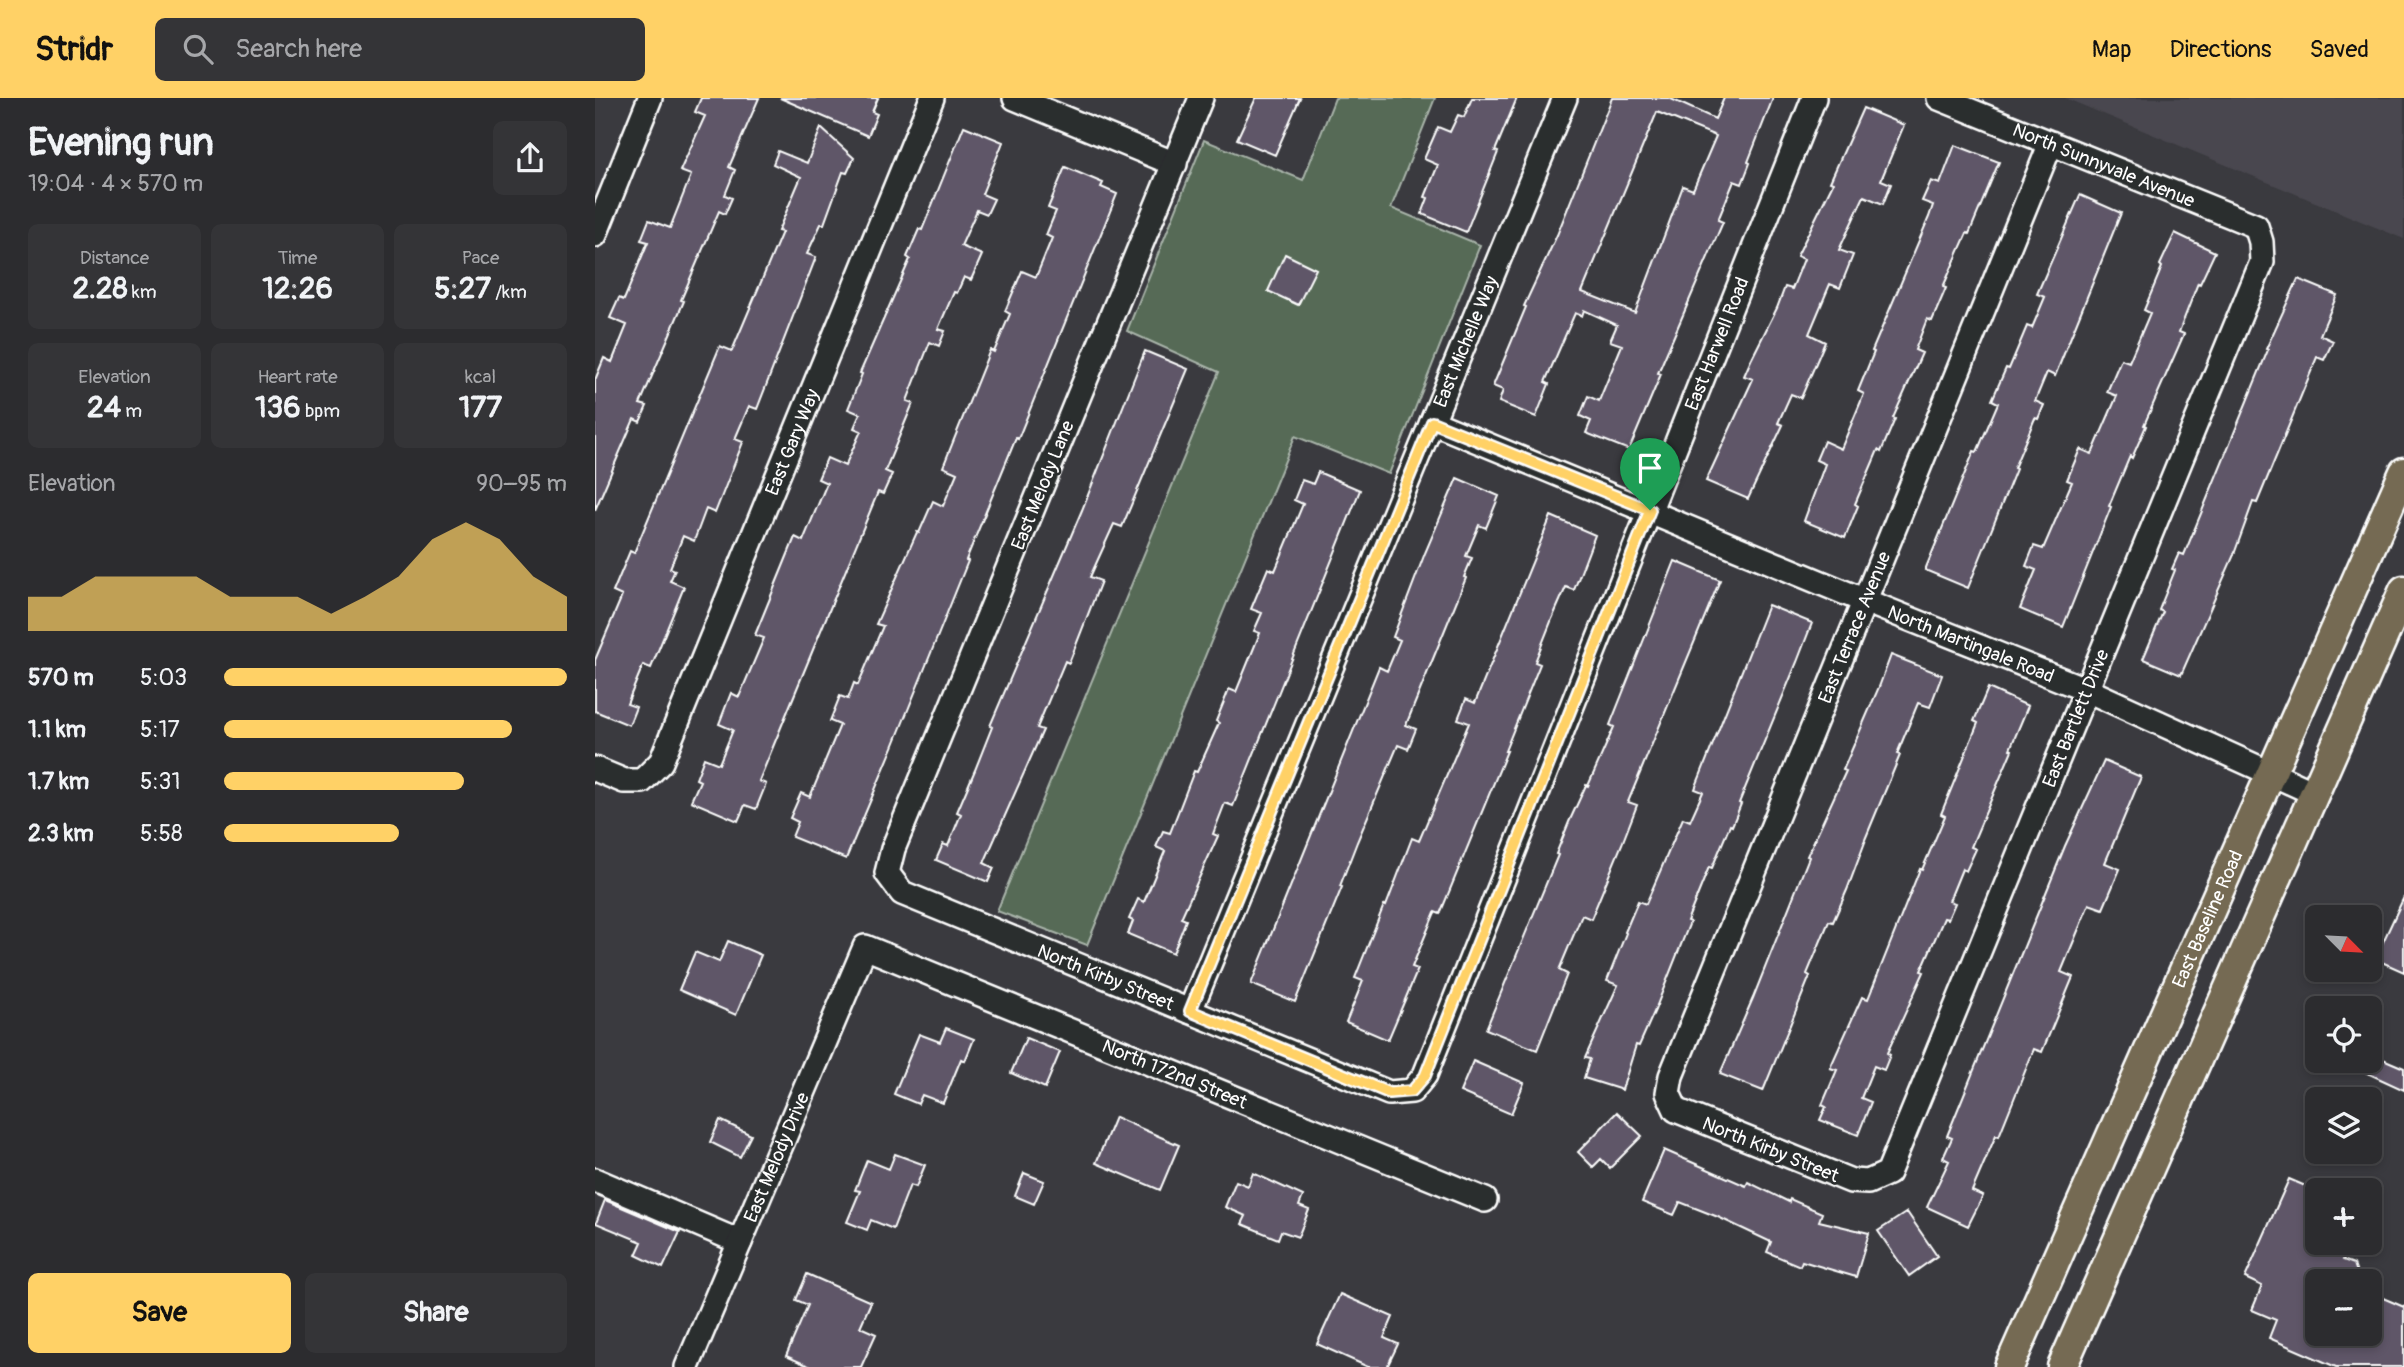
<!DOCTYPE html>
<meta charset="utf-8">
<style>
:root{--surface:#2c2c2f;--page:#343437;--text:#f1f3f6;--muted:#a6a7aa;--line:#48484b;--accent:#ffd166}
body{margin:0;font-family:Pangolin,sans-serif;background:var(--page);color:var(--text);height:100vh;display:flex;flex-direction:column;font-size:26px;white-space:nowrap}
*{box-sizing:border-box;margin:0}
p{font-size:23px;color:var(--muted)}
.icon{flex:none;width:38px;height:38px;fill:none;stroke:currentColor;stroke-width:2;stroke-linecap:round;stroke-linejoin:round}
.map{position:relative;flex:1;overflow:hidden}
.panel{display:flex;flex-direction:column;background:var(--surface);width:595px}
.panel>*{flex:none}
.needle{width:46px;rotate:114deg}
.buttons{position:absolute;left:1710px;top:807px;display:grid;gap:14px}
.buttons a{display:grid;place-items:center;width:77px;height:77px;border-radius:10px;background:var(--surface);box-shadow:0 4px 10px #0003,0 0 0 2px var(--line);font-size:35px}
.pin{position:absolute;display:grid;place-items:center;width:60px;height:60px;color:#fff;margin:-72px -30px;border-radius:50% 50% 50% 0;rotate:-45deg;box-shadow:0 0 7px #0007}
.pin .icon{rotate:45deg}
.round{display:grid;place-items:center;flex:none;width:74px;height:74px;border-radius:10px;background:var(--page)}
.summary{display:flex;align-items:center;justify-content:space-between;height:119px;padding:0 28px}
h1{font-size:38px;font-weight:700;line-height:52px}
.stats{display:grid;grid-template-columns:repeat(3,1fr);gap:10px;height:119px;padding:7px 28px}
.stats div{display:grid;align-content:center;border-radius:10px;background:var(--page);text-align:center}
.stats b{font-size:30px;font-weight:700}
.stats small{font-size:19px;font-weight:400}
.stats p{font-size:19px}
.chart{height:196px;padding:14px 28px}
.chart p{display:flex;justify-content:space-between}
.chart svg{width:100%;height:126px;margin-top:7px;fill:var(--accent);opacity:.7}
.cta{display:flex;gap:14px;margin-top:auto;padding:14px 28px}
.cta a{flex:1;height:80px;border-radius:10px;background:var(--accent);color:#111;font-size:28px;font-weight:700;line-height:80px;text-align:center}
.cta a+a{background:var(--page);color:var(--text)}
ul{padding:0 28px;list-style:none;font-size:23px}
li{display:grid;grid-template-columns:112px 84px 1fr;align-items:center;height:52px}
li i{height:18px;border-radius:9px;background:var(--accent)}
header{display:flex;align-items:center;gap:42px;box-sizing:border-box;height:98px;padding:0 35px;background:var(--accent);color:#111}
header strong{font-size:33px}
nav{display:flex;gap:38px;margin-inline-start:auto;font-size:24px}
.search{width:490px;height:63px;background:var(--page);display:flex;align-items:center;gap:18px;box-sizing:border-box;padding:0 24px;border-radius:10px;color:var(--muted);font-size:26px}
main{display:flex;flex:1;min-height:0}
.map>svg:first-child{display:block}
.built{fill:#49474f}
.green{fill:#566b57;stroke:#aab5ab;stroke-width:2}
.building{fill:#5e5768;stroke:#fff;stroke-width:2;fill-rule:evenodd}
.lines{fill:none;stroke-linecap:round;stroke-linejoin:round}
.minor-casing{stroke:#fff;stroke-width:28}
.major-casing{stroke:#fff;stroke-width:33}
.minor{stroke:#2a2d2e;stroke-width:23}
.major{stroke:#746b52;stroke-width:28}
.route-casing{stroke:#fff;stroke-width:14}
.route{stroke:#ffd166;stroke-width:9}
.labels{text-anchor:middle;stroke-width:5;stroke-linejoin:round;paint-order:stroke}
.street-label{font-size:19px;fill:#fff;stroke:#2a2d2e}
</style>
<header>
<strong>Stridr</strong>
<div class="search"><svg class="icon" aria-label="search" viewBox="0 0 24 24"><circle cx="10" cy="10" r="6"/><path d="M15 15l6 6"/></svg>Search here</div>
<nav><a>Map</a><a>Directions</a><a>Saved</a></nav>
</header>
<main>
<section class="panel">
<div class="summary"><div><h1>Evening run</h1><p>19:04 · 4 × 570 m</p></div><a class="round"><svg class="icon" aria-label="share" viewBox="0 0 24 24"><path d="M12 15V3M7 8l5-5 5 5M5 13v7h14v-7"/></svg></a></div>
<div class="stats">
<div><p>Distance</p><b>2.28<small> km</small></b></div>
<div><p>Time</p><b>12:26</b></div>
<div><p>Pace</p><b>5:27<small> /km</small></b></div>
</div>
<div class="stats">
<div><p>Elevation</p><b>24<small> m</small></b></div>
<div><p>Heart rate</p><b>136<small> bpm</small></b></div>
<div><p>kcal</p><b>177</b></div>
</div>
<div class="chart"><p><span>Elevation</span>90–95 m</p>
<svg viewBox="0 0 160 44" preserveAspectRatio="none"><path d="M0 44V32L10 32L20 25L30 25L40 25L50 25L60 32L70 32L80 32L90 38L100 32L110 25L120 12L130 6L140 12L150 25L160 32V44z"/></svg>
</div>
<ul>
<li><b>570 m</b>5:03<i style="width:100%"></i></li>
<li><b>1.1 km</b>5:17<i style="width:84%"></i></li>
<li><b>1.7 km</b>5:31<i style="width:70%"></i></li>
<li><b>2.3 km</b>5:58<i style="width:51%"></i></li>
</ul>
<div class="cta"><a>Save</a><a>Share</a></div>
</section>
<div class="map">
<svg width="1809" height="1269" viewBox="0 0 1809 1269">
<rect width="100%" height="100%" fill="#3a3a3f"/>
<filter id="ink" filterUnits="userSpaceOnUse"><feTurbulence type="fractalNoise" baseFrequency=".0143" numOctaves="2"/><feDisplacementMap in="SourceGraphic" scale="14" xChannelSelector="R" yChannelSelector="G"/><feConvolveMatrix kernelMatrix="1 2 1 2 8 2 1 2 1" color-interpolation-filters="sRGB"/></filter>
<g filter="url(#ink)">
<path class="built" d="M1470,0H1809V141Z"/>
<path class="green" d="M740,0H840L796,110L885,147L794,376L700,338L492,847L402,813L624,274L532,233L609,42L708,82Z"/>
<path class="building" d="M106,0H164L134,69L140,72L130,97L137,100L130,116L124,113L86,202L89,203L45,306L52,308L45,324L39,321L0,412V282L9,260L17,264L32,227L15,220L24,200L29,202L53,144L46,142L54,122L75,130L96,77L85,73L110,18L100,14Z
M185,0H283L277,14L282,16L273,38Z
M661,0H705L680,57L642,41Z
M877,0H922L900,53L903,54L871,134L827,116L833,100L830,99L843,67L829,61L843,29L855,34L863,17L869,19Z
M1017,0H1074L1120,21L1129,0H1178L1153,64L1155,65L1147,86L1139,83L1123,122L1128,124L1063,275L1066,276L1034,352L991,335L996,323L985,318L993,298L1004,303L1027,247L1015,243L1022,227L989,212L987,218L980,215L950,284L954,286L941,319L904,304L908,292L898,288L931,209L929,208L962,137ZM1062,14L1121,38L1098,92L1088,88L1040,215L987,194Z
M1268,10L1309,27L1286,82L1296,86L1288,106L1269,98L1244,152L1258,157L1245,190L1235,186L1214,236L1230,244L1206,300L1196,296L1183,325L1188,327L1153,401L1111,383L1158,281L1149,278L1156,262L1182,210L1190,189L1197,191L1209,161L1202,158L1238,85L1235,84Z
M369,28L408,44L387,96L399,101L392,116L382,112L366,148L387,157L376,182L369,179L362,195L359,194L343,231L350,233L344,248L335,244L312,303L318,305L290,373L297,376L288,396L283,394L189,622L164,683L171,686L161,711L150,707L143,723L96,703L105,683L101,681L109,660L124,666L138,632L124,626L136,595L144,599L169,540L160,537L200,439L208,443L232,385L223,381L232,360L250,368L266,333L259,330L265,316L253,311L267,276L265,275L315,161L312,159L324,131L327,132Z
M226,30L259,60L252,75L248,74L229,126H226L212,156L221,159L162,311L154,308L140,341L148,344L120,415L111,411L99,443L88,438L75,470L80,472L75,483L89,489L56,570L48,567L32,606L41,609L34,627L0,613V562L27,498L18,494L35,453L39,455L125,248L137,253L187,134L183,133L206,79L178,66L183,53L212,65Z
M1360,47L1404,64L1374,136L1372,135L1348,189L1351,190L1337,223L1332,221L1320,252L1327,255L1298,320L1300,321L1286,354L1283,352L1260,406L1263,408L1250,440L1209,423L1230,366L1221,362L1229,343L1246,351L1269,296L1263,293L1279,254L1277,253L1334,119L1338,107L1327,103L1336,83L1345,86Z
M470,69L508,85L506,89L522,96L423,341L421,340L371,462L373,463L298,649L251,761L197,739L203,724L195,720L206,695L215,699L245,627L235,623L245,598L253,601L259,585L263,587L288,528L281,526L322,434L324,435L338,403L348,408L362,375L348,369L395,252L399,254L415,216L410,213L427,173L441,179L457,140L451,137L461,113L453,110Z
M1485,97L1526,115L1460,278L1452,274L1440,303L1449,307L1443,321L1440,320L1419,370L1421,371L1373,490L1330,472L1379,353L1382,354L1403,305L1397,302L1411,270L1414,271L1432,228L1437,230L1450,199L1442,196Z
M1580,135L1620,154L1605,186L1603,185L1584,234L1589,236L1549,327L1551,328L1537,360L1535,358L1514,408L1516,409L1468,529L1425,511L1441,472L1431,468L1439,448L1448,451L1477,384L1472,382L1485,351L1497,356L1522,298L1512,294L1526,261L1534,264L1555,215L1549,212L1567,169L1565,167Z
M690,156L721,171L703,207L673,193Z
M1703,181L1742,197L1725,237L1738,243L1729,262L1722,259L1662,405L1658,404L1638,459L1586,577L1548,561L1568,514L1564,512L1580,472L1577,471L1584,455L1589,457L1673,252L1671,251Z
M550,253L593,271L527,429L519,426L495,479L506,483L474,565L470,563L442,630L448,632L389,765L399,770L393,784L341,762L348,746L353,748L366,716L362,714L380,672L397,629L395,628L487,412Z
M723,374L765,392L638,708L630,705L618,736L623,738L586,820L591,822L578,855L533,836L538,823L534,821L543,801L549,804L570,753L561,749L568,733L575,735L599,673L602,674L624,625L621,623L628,606L634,591L641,594L665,535L659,533L667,515L656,511L673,470L680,473L708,406L699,402L707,382L718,386Z
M862,380L904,398L891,430L884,427L871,458L877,460L869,479L871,480L811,627L821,631L813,651L803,647L762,744L745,788L747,789L700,904L656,886L784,569L792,573L805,542L798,539L830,455Z
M956,418L1000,437L979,492L971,489L957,521L940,564L945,566L910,653H912L845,816L840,814L817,869L823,871L793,942L751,924L768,883L760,880L789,807L791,808L817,740L824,743L874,625L863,621L871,601L880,605Z
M1080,463L1125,482L1033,704L1042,707L1027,746L996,821L987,817L964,872L972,876L942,952L891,931L963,757L961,756L974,724L991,687L993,688L1019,629L1015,627Z
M1173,507L1217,525L1202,564L1144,705L1146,706L1137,728L1135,727L1117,770L1114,769L1092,823L1095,824L1060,912L1044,948L1041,947L1027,992L989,980L995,961L990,960L1023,887L1012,883L1031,835L1030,834L1043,803L1051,806L1088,720L1095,723L1108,694L1100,691Z
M1296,557L1347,577L1335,609L1323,605L1302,656L1305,657L1269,744H1270L1252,792L1238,824L1234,823L1212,876L1215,878L1168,993L1125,976L1158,900L1214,759L1212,758L1251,673L1248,672L1284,589Z
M1393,590L1433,608L1415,651L1417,652L1376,749L1381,751L1371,773L1367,771L1354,803L1360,805L1353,821L1349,820L1326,873L1329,874L1292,955L1295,957L1289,972L1279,968L1266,1000L1276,1004L1263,1037L1225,1022L1231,1009L1227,1007L1242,972L1235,970L1267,899L1273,901L1325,771L1327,772L1350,718L1346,716L1383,625L1379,623Z
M1509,663L1546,679L1510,765L1525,771L1508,811L1494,806L1466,874L1478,879L1447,954L1439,951L1404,1038L1401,1037L1377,1093L1388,1098L1373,1128L1332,1109L1354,1063L1348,1060L1357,1040L1352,1038L1470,748Z
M1809,799V874L1780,861Z
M133,843L166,857L141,917L84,892L100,854L124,864Z
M351,930L379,941L370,963L366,961L348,1005L327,997L323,1006L299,996L324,936L345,944Z
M431,940L465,954L450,990L416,975Z
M1774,955L1809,970V992L1744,962H1774Z
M878,963L929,985L916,1016L865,994Z
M1022,1014L1047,1038L1015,1070L1006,1061L998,1069L983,1054Z
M520,1019L584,1047L565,1092L501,1065Z
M125,1022L156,1037L145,1059L115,1044Z
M1069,1052L1151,1088L1153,1084L1194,1104L1195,1101L1227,1115L1224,1123L1274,1135L1261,1179L1207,1163L1205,1168L1172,1154L1176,1144L1123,1119L1085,1104L1079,1117L1047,1104Z
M300,1056L330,1067L321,1089L315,1087L298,1131L276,1122L272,1132L252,1124L265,1093L260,1092L272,1062L294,1071Z
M429,1075L449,1083L439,1106L420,1098Z
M658,1075L708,1098L704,1108L714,1112L703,1139L686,1133L683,1141L647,1126L651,1118L630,1109L641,1083L653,1088Z
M1694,1081L1722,1093V1144H1756L1748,1162L1759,1166L1765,1183H1722V1236H1774V1194L1809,1209V1269H1741L1674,1240L1681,1222L1657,1212L1667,1188L1650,1180Z
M10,1102L85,1134L68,1170L41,1157L47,1144L1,1125Z
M1312,1114L1342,1158L1314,1178L1283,1133Z
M212,1176L276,1204L265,1229L281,1236L266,1269H216L191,1258L213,1207L201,1202Z
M745,1196L798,1219L789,1240L803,1246L792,1269H773L722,1246Z"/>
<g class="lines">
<defs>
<g id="minor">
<path d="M420,0L580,66"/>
<path id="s1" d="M606,0L298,751L292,775L307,795L794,995L817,993L830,977L1219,0"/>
<path id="s2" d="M1344,0L1661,128L1666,144L1667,164L1293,1075L1273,1084L1256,1083L1081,1012L1073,995L1076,978L1456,45"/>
<path d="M0,137L55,0"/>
<path id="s3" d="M837,324L1270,503L1492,592L1719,695"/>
<path id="s4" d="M0,671L29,683H47L66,664L337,0"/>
<path id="s5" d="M595,913L970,0"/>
<path d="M0,1082L145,1144"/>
<path id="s6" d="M92,1269L270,849L890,1102"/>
</g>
<g id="major">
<path id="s7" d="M1414,1269L1809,374"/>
<path d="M1467,1269L1809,492"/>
</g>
</defs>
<use href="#minor" class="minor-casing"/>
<use href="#major" class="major-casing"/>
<use href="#minor" class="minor"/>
<use href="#major" class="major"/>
</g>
</g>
<g class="lines" filter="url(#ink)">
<defs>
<path id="route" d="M837,324L1055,412L830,978L817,993L794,995L595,913Z"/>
</defs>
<use href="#route" class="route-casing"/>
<use href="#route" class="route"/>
</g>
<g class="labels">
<g class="street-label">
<text dy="7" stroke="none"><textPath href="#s2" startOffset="178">North Sunnyvale Avenue</textPath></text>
<text dy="7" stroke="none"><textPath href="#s5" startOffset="724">East Michelle Way</textPath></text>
<text dy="7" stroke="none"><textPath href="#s1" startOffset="2219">East Harwell Road</textPath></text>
<text dy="7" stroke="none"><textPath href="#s4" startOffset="422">East Gary Way</textPath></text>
<text transform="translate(447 387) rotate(-68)" y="7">East Melody Lane</text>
<text dy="7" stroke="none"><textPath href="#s2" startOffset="2112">East Terrace Avenue</textPath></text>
<text dy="7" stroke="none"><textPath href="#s3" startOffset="583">North Martingale Road</textPath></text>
<text transform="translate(1480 620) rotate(-68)" y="7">East Bartlett Drive</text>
<text dy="7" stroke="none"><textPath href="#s7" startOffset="490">East Baseline Road</textPath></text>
<text dy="7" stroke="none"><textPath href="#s1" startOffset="1082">North Kirby Street</textPath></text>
<text dy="7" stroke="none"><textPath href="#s6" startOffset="791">North 172nd Street</textPath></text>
<text transform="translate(1176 1051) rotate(22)" y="7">North Kirby Street</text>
<text dy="7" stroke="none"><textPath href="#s6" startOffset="228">East Melody Drive</textPath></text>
</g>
</g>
</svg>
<div class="buttons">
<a><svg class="needle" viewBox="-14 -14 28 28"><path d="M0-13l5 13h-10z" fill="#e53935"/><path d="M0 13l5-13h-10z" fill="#a6a7aa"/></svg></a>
<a><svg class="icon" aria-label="locate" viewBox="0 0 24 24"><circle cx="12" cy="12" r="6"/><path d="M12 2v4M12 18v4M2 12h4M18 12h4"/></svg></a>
<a><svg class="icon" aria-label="layers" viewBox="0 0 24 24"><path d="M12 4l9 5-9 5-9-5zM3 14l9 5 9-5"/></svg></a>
<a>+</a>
<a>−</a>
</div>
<div class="pin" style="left:1055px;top:412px;background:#1e9e55"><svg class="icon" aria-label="arrive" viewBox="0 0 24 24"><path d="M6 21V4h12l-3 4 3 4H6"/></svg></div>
</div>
</main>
